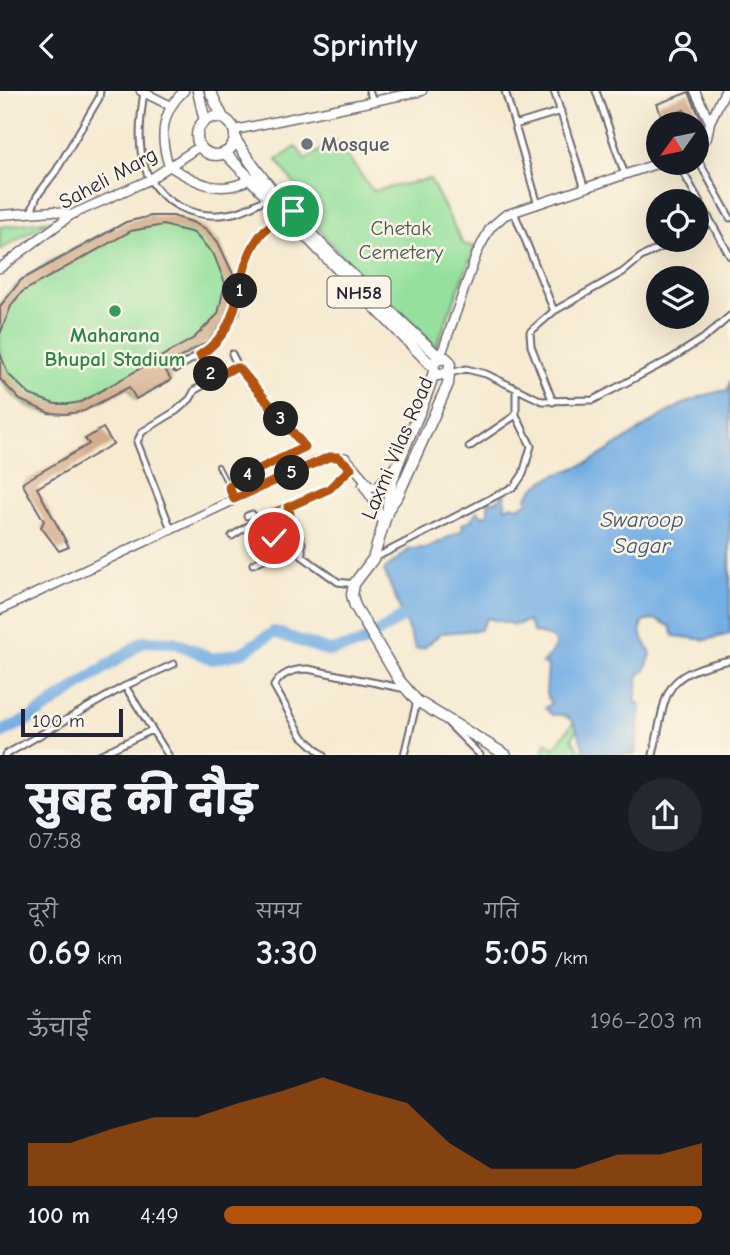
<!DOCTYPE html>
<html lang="hi">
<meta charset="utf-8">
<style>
:root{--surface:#171b24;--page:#242831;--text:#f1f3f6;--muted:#9ea1a6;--accent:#b45309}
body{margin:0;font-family:"Comic Neue","Playpen Sans Deva",sans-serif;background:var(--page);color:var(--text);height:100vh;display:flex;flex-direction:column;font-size:26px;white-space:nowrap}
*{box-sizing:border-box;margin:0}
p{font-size:23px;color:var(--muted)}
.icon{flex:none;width:38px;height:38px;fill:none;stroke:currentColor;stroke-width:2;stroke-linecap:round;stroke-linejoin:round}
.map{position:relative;height:664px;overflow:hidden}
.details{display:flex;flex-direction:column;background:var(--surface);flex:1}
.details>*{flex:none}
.needle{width:46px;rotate:237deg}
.fabs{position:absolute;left:646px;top:21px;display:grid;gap:14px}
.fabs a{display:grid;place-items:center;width:63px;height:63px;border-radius:50%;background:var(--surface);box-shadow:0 7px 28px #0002;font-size:35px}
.scale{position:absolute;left:21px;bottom:18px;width:102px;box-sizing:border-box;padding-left:7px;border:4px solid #22223b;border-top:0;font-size:19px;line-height:24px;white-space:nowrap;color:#22223b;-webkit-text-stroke:5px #fcf5e5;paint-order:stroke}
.pin{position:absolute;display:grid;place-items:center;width:60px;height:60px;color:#fff;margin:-30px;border:4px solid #fff;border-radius:50%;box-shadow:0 2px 7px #0007}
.km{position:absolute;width:35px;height:35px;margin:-18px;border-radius:50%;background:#222;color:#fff;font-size:19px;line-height:35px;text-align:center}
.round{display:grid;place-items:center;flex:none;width:74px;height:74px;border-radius:37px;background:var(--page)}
.headline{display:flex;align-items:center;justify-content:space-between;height:119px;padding:0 28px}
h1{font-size:38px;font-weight:800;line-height:52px}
.stats{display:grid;grid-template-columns:repeat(3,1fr);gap:10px;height:119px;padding:7px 28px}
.stats div{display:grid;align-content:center}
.stats b{font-size:35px;font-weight:800}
.stats small{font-size:19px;font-weight:400}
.stats p{font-size:19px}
.chart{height:196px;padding:14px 28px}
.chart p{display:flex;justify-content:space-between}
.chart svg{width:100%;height:126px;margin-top:7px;fill:var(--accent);opacity:.7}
ul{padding:0 28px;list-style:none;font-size:23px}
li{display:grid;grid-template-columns:112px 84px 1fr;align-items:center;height:52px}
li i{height:18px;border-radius:9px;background:var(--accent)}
header{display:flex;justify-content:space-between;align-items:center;height:91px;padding:0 28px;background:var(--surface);font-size:32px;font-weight:800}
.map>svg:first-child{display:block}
.green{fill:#94e09c;stroke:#5b816c;stroke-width:2}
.water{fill:#73aee4;stroke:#4a6890;stroke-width:2}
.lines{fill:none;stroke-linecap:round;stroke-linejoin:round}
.river{stroke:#73aee4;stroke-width:12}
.building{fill:#d4ad8c}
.lane-casing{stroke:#6c6870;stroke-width:6}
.street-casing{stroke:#6c6870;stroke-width:9}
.secondary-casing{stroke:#6c6870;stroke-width:11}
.highway-casing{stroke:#6c6870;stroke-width:13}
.lane{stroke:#fff;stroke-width:2.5}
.street{stroke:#fff;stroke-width:5}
.secondary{stroke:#fff;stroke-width:8}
.highway{stroke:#fff;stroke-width:10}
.route-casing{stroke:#fff;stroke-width:14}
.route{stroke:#b45309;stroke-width:9}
.worship-dot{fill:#6b7280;stroke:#fcf5e5;stroke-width:2.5}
.leisure-dot{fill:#2e9e5b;stroke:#fcf5e5;stroke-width:2.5}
.labels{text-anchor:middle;stroke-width:5;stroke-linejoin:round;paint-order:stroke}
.shield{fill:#fcf5e5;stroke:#63616e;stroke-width:2}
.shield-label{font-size:19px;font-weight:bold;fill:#22223b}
.worship-label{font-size:21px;font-weight:bold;fill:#5b616d;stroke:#fcf5e5;text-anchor:start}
.street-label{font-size:21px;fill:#22223b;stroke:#fcf5e5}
.park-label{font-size:21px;fill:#445b58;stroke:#fcf5e5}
.leisure-label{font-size:21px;font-weight:bold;fill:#27864d;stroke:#fcf5e5}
.water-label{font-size:23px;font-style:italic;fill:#3e5376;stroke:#fcf5e5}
</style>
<header><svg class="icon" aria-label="back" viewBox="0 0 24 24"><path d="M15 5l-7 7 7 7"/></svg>Sprintly<svg class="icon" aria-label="person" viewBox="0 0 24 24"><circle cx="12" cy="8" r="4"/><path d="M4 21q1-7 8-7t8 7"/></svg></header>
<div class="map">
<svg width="730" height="664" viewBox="0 0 730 664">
<rect width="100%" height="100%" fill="#fcf5e5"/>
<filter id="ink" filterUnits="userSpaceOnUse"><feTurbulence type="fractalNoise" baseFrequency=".0143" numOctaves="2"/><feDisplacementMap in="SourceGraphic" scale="14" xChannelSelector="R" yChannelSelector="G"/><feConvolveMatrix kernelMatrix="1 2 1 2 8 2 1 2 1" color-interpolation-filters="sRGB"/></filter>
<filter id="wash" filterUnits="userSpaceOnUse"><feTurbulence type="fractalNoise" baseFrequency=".00686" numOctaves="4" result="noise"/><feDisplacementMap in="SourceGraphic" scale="28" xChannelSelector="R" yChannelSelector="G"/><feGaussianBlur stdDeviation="1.57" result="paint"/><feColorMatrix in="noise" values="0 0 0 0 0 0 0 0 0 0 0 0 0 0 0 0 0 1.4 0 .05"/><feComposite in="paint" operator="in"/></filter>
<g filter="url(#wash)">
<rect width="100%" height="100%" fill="#f6ead1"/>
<path class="green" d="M335,49L373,100L430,88L463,153L475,156L436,256L335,158L291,102L297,97L277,69L296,56L306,69Z
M151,125L218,151C253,221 224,242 165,276L171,289L136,308L128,296C82,322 37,343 0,288V215C14,182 116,134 151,125Z
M50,129L0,159V136Z
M574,631L578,635L572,648L582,663L542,664L546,651L554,657Z"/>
<path class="water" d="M730,290V543L706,549L674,545L670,535L655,528L643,531L640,541L651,563L645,580L639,583L635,611L641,613L635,663H585C579,645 577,620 552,624L545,617L551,613L546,603L548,574L542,573C556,557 566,546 534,542L528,530L515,534L487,527L480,539L441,542L424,557L416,558L384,479L410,458L427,457L463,439L462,433L470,430L477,420L483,425L488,423V411L497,410L505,402V417L512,414L519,416L528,411L527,406C541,383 569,382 591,370C634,346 678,305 728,299Z"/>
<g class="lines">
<path class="river" d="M0,642L31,627L144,550L174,551L213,568L243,561L274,541L329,560L360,553L402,526"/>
</g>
<g id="blocks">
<path class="building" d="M689,1L703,33L702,41L696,43V33H690L684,19L662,27L657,13Z
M151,125H173L192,131L206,138L218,151L233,183L234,199L227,225L216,241L208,250L164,276L171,289L136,308L129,296L84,320L66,323L49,322L20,309L0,288V262L8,283L30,304L55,313H69L81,311L194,247L218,223L225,192L214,164L194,142L163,134L131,140L22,201L12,213L0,243V215L21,189L126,131Z
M103,337L113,353L37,397L69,456L59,460L41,436L44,430L22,392L89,353L85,348Z"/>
</g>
</g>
<g filter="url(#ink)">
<use href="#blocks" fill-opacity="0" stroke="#6c6870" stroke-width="2"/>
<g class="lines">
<defs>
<path id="lane" d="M218,375L229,396
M234,408L229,396L238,388L303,357"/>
<path id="street" d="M369,0L373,9
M505,0L538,114
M554,0L585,98
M596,0L625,84
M144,1C137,45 134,93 180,116C196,124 215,126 233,122C246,120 256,112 268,107
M515,34L561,20
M696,65L730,127
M678,72L730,165
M31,121L37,105L56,80L99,7L100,0
M514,121L554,220
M696,139L712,132
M232,263L239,277
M199,264L214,288
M176,278L213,255L236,222L244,177L262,141L287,124
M450,282L466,278L486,283L542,310L593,309L669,269L704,247L730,225
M553,311L531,255L530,241L554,220L623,181L641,166L677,149
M469,356L516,324V298
M351,378L329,398L288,416L302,452V465L338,491L354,493
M247,425L252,423L256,430
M171,438L137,351L142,341L176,320L190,308L195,299L233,277H239L305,356
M232,445L259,428L288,416
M373,468L515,395L523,383L531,355L516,324
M253,473L266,467L273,447L294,438
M125,595L174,573
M449,633L480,664
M5,664L125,595L168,664
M99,664L152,639
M323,664L302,645L274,595C281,582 294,578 308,578L406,598
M404,664L417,610
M653,664C668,599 659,584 730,569"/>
<path id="secondary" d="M141,0L169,14
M184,0C161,21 159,46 169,75C197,92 221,106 252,87
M695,0L710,31L707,47L696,56
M710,31L725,0
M235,39L422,0
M0,124L54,120L71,124
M0,177L71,124L149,89L200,55
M440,267L477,162L490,137L505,124L659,72
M363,394L377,415L383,435
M0,519L317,370L329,366L346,367L370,395L377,396L396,374"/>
<path id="highway" d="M198,0L205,30
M210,0L223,27
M197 45a19 19 0 1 1 38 0a19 19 0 1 1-38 0Z
M235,48C285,128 372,202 440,267
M225,62L433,276
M449,282L437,284L433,276L436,269L446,267L450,271L448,293L398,404L388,418L373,468L354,493L352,504L355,515L399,589L417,610L506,664
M388,417C386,383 425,320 434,280"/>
</defs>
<use href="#lane" class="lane-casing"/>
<use href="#street" class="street-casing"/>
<use href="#secondary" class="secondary-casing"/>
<use href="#highway" class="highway-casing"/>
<use href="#lane" class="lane"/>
<use href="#street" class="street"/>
<use href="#secondary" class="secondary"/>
<use href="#highway" class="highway"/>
</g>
</g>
<g class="lines" filter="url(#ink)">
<defs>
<path id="route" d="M274,447L294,438L288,416L329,398L351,377L338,366H329L234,408L229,396L238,388L305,356L239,277H233L214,288L200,264C250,232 230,181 262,142C269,133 284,127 293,120"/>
</defs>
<use href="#route" class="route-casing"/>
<use href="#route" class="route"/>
</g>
<circle class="worship-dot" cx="307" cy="53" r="7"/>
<circle class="leisure-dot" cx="115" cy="220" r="7"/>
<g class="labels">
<rect class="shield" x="327.5" y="185.5" width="63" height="31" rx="5"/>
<g class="shield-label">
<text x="359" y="208">NH58</text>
</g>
<g class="worship-label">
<text x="321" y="60">Mosque</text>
</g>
<g class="street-label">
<text transform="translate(108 87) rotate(-28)" y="7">Saheli Marg</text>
<text transform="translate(397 357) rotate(-67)" y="7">Laxmi Vilas Road</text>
</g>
<g class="park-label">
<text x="401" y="144">Chetak<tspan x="401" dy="24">Cemetery</tspan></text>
</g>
<g class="leisure-label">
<text x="115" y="251">Maharana<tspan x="115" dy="24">Bhupal Stadium</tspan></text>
</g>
<g class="water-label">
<text x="642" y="436">Swaroop<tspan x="642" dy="26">Sagar</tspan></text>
</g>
</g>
</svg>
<div class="fabs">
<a><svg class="needle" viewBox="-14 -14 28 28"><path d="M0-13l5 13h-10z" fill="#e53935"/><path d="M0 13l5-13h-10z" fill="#9ea1a6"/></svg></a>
<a><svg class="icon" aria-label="locate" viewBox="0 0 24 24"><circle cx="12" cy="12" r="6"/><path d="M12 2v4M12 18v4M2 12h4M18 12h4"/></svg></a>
<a><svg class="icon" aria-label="layers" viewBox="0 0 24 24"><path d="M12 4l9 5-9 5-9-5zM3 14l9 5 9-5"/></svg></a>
</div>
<div class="scale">100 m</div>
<div class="pin" style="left:293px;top:120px;background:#1e9e55"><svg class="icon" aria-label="arrive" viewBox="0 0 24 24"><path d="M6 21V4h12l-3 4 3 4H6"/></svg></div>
<div class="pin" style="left:274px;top:447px;background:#d93025"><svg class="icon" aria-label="check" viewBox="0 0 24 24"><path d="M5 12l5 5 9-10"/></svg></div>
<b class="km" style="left:240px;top:200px">1</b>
<b class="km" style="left:211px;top:283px">2</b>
<b class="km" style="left:281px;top:328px">3</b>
<b class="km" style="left:248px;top:384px">4</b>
<b class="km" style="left:292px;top:382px">5</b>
</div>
<section class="details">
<div class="headline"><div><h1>सुबह की दौड़</h1><p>07:58</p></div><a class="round"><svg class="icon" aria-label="share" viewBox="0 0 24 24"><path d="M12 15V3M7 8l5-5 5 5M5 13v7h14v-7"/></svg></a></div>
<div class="stats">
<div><p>दूरी</p><b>0.69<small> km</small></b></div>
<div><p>समय</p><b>3:30</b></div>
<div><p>गति</p><b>5:05<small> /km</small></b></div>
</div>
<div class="chart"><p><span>ऊँचाई</span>196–203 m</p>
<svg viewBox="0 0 160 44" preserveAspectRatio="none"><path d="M0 44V29L10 29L20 24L30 20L40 20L50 15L60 11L70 6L80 11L90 15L100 29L110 38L120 38L130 38L140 33L150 33L160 29V44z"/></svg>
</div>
<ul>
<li><b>100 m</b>4:49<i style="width:100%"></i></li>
</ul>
</section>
